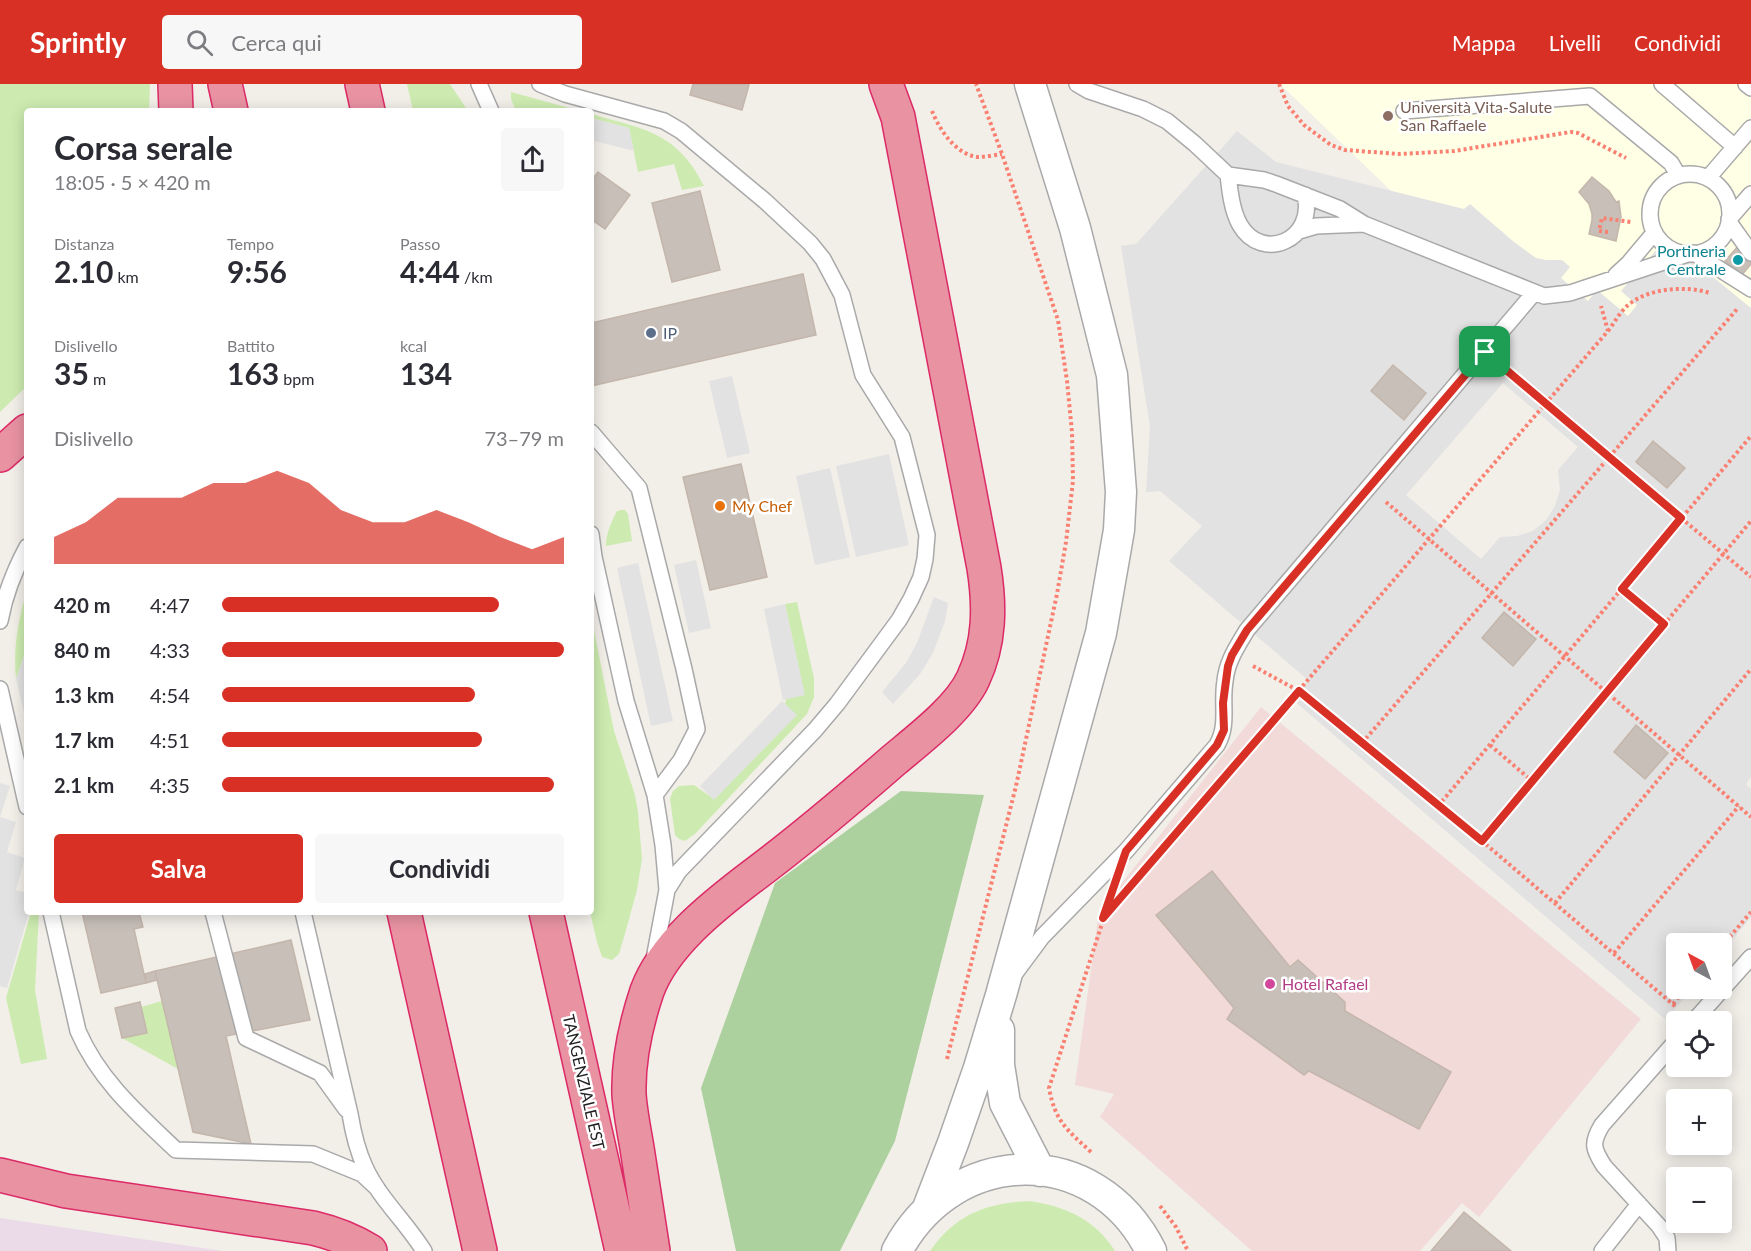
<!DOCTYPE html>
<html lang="it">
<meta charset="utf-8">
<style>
:root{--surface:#fff;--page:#f7f7f7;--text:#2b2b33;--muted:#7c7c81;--accent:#d93025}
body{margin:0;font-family:Lato,sans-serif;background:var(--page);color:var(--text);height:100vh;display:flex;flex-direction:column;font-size:22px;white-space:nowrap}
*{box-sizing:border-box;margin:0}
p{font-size:20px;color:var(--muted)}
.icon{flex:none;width:33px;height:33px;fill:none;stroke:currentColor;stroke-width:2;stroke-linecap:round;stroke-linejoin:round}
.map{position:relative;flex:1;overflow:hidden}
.sheet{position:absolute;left:24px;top:24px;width:570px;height:807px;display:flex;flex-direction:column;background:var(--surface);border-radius:6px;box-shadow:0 3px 15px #0003}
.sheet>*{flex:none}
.needle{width:39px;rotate:319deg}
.fabs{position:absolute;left:1666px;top:849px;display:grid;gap:12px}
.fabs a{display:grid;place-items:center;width:66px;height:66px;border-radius:6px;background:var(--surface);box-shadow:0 3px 15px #0003;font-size:30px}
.pin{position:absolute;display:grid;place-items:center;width:51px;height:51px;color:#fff;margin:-26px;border-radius:12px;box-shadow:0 3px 9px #0006}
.round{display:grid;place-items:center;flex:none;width:63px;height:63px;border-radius:6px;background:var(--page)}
.overview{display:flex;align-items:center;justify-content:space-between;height:102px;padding:0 30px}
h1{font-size:33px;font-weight:700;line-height:45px}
.figures{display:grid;grid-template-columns:repeat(3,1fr);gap:9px;height:102px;padding:6px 30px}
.figures div{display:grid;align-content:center}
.figures b{font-size:30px;font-weight:700}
.figures small{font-size:16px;font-weight:400}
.figures p{font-size:16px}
.chart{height:168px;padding:12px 30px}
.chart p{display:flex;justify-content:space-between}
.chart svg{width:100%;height:108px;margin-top:6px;fill:var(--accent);opacity:.7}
.button{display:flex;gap:12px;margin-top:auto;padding:12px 30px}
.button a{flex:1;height:69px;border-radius:6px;background:var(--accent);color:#fff;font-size:24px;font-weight:700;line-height:69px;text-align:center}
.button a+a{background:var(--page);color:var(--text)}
ul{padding:0 30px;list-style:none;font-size:20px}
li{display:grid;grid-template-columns:96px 72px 1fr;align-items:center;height:45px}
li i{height:15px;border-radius:8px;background:var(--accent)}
header{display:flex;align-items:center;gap:36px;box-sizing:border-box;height:84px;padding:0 30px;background:var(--accent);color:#fff}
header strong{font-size:28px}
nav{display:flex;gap:33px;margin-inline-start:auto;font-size:21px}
.search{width:420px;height:54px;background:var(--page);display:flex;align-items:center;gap:15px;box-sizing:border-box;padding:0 21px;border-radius:6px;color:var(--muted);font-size:22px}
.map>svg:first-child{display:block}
.commercial{fill:#f2dad9}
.industrial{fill:#ebdbe8}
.education{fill:#ffffe5}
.grass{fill:#cdebb0}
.forest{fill:#add19e}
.parking{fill:#e2e2e2;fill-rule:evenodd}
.building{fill:#c7bfb8;stroke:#c4b6ab;stroke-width:1.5}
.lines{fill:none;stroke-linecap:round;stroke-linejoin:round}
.lane-casing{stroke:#a9a9a9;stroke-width:18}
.street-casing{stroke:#a9a9a9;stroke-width:33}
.highway-casing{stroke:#dc2a67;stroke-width:36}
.path{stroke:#fa8072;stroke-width:4;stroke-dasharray:3 3;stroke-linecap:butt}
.lane{stroke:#fff;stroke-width:15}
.street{stroke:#fff;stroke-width:30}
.highway{stroke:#e892a2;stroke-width:33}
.route-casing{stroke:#fff;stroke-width:12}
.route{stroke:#d93025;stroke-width:8}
.education-dot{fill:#8d6e63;stroke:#fff;stroke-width:2}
.culture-dot{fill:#0f9aa8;stroke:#fff;stroke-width:2}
.service-dot{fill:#5c6f8a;stroke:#fff;stroke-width:2}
.food-dot{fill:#e8710a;stroke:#fff;stroke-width:2}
.hotel-dot{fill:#d1479c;stroke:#fff;stroke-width:2}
.labels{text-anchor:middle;stroke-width:5;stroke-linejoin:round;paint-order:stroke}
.education-label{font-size:16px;fill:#785e54;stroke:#fff;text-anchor:start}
.culture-label{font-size:16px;fill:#0d838f;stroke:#fff;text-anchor:end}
.service-label{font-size:16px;fill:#4e5e75;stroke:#fff;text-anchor:start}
.food-label{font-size:16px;fill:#c56008;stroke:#fff;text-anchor:start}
.hotel-label{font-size:16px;fill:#b23c85;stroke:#fff;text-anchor:start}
.street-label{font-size:16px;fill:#222;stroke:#fff}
</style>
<header>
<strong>Sprintly</strong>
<div class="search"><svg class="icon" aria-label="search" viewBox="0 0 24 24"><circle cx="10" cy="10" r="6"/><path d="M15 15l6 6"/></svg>Cerca qui</div>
<nav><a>Mappa</a><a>Livelli</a><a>Condividi</a></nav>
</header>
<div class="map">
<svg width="1751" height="1167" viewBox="0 0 1751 1167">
<rect width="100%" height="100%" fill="#f2efe9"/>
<path class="commercial" d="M1261,623L1641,935L1479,1133L1462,1119L1420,1167H1252L1100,1033L1114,1010L1075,1001L1099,828Z"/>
<path class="industrial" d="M0,1134L223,1167H0Z"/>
<path class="education" d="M1280,0H1751V453Z"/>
<path class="grass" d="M0,0H150L149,27H27V302L0,328Z
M407,0H450L468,27H413Z
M511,8L580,27H562L549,24V27H516L511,15Z
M591,30C644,45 677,48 704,102L682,106L674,80L638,88L629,44L591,34Z
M621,426H625L628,430L632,457L606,462C606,450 611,438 617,427Z
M27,506V563L16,595C13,564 18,536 27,506Z
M797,518L814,594V613L807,630L695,750L685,757L679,755L675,751L670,715L673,707L679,702L694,701L714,715L796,631L785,620L786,615L804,610L785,520Z
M591,531L614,647L635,711L638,728L642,775L637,806L626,846L619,870L612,876L602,873L597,858L590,828Z
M31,828H39L35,906L47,975L21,980L6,914Z
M162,917L178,985L122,954L147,949L141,923Z
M1030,1117C1066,1123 1095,1135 1115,1167H930C956,1130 987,1119 1030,1117Z"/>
<path class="forest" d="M901,707L984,711L895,1057L840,1167H736L701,1004L775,799Z"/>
<path class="parking" d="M591,34L629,44L634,67L591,56Z
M1237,47L1276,78L1464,125L1470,120L1514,158L1536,174L1546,176H1562L1570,183L1561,194L1588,217L1597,206L1628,232L1637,221L1621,207L1658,164L1685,170L1751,224V693L1746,700L1751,705V833L1722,869V860H1677V904L1692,905L1666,936L1292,615L1308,596L1169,477L1202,442L1160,407L1146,408L1150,342L1121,162L1136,160ZM1394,281L1426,309L1404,336L1371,307ZM1503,299L1578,363L1558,386L1560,406L1555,422L1546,436L1533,447L1517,452L1500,453L1481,475L1406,411ZM1653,357L1685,384L1668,404L1636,378ZM1504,528L1536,555L1513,582L1482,554ZM1636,642L1668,669L1646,694L1614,668Z
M732,292L750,369L727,374L709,297Z
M889,370L909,461L856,473L836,382Z
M830,384L850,473L815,481L796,392Z
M696,476L711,544L689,549L674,481Z
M638,479L673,637L651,642L617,484Z
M934,513L948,519L945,537L933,569L920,590L893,620L882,608L906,579L917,559Z
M785,520L805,611L783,616L764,525Z
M27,563V641L16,595Z
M782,617L797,631L714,716L700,702Z
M0,699L10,702L0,733L16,738L7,768L25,774L16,806L27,809V828H29L7,904L0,902Z"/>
<path class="building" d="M693,0H747L749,1L742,26L690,11Z
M598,88L630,111L605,145L591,135V97Z
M1592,93L1609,107L1616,118L1619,117L1621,133L1616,157L1589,150L1592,136V130L1589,120L1579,108Z
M700,107L720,186L672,198L652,119Z
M1738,162L1751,174V180L1741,192L1725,177Z
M803,190L816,251L591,302V239Z
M1393,281L1426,309L1404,336L1371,307Z
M1653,357L1685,384L1667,404L1636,378Z
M741,380L767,493L710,506L683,393Z
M1504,528L1536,555L1513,582L1482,554Z
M1636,641L1668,669L1645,695L1614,668Z
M1212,787L1290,883L1298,876L1345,918V927L1451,988L1419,1045L1309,987L1304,991L1227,935L1234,924L1156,831Z
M82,828H139L143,843L134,845L146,899L101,909Z
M291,856L310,936L226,952L251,1060L193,1048L155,887Z
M155,887L157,896L146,899L145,890Z
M140,918L147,949L122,954L115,924Z
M1464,1128L1511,1167H1431Z"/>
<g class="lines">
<defs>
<path id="lane" d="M479,0L491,27
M540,0L565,10L664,37L681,47L765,117L810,159L823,175L842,211L863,291L902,353L927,451L925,475L921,493L911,515L899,536L837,620L815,646L679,787L667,806
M1077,0L1089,7L1143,25L1167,37L1195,60L1228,91L1264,96L1276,100L1340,125L1364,140L1544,212L1570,209L1688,170
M1662,0L1735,63
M1746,0L1751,4
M1404,27L1590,12L1671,79L1678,91
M1650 130a40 40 0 1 1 80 0a40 40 0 1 1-80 0Z
M1228,91C1230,108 1232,127 1240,141C1262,179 1316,156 1305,111
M1708,94L1751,44
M1729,135L1751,110
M1729,138L1751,169
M1299,147L1316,142L1364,140
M1694,169L1751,205
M1616,191L1628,180L1654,149
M591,348L639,404L684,585L697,645L681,676L655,711
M591,450L594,473L626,617L655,711L663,761L667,806L654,875
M0,537C5,510 14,487 27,463
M0,605L27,723
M51,828L78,947C99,996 138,1030 176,1066L313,1070L362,1090L377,1104
M213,828L246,954L320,989L346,1025
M303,828L350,1030C353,1048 357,1066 365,1083C379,1114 406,1138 424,1167
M1016,888L1042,853L1126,767L1217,661C1229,640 1221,621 1225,597C1227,577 1237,563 1247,546L1534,209
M1693,938L1751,873
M1602,1167L1639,1120
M1668,1167L1667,1154L1659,1142L1604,1082C1593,1065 1591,1059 1602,1041L1677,956"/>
<path id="street" d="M999,946V981L1005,1019L1040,1087
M928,1124L953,1059L979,984L1001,911L1101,549L1119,446L1121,408L1112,291L1075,144L1030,0
M897,1167C954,1060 1096,1057 1151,1167"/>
<path id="highway" d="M175,0L176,27
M225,0L231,27
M362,0L368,27
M0,371L27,347
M404,828L480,1167
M546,828L622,1167
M0,1091L66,1107L313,1144C334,1149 352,1156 370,1167
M653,1167C648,1133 642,1098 637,1064C634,1046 630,1027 629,1010C628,975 636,940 647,907C664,861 712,823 750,794C800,757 847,717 894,676C919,655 959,625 973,595C990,559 990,522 984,484L898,33L886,0"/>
</defs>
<use href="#lane" class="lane-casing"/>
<use href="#street" class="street-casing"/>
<use href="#highway" class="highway-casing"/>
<path class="path" d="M1279,0L1288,22L1304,41L1331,61L1345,66L1400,70L1454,67L1571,48L1578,49L1626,74
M932,27C939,45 956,71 978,73C986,73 995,71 1002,70
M1608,148L1599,147L1602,134L1631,138
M1608,247C1614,239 1619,230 1625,224C1644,204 1686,201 1710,209
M1502,283L1751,493
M1386,418L1751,733
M1622,505L1664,540
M1253,582L1299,607L1482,757L1676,923
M1362,659L1738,224
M1490,661L1532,697
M1438,722L1751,352
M1482,757L1751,437
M1555,819L1751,585
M1103,834L1608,247L1601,222
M1722,862L1751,828
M1614,869L1739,722
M1673,920L1686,904
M947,975L1016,702L1057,510L1066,458L1073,397L1072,348L1067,297L1058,236L1002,70L976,0
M1091,1068C1067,1046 1055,1037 1049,1004L1108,821
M1160,1122L1176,1143L1188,1167"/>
<use href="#lane" class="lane"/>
<use href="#street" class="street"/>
<use href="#highway" class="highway"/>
</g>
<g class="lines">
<defs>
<path id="route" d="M1485,268L1681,434L1622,505L1664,540L1482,757L1299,607L1103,834L1126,767L1217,661L1224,646L1223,619L1228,582L1232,571L1247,546Z"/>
</defs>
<use href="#route" class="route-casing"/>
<use href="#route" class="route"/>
</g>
<circle class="education-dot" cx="1388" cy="32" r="6"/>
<circle class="culture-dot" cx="1738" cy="176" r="6"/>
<circle class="service-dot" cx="651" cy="249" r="6"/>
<circle class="food-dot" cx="720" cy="422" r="6"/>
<circle class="hotel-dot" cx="1270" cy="900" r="6"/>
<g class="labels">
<g class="education-label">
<text x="1400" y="29">Università Vita-Salute<tspan x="1400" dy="18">San Raffaele</tspan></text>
</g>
<g class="culture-label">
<text x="1726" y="173">Portineria<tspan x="1726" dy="18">Centrale</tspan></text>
</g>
<g class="service-label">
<text x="663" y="255">IP</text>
</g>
<g class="food-label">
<text x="732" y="428">My Chef</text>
</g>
<g class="hotel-label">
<text x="1282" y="906">Hotel Rafael</text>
</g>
<g class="street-label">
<text transform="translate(584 998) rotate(77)" y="6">TANGENZIALE EST</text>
</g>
</g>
</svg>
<div class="fabs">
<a><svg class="needle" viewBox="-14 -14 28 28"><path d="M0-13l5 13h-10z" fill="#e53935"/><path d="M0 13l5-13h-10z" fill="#7c7c81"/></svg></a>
<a><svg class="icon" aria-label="locate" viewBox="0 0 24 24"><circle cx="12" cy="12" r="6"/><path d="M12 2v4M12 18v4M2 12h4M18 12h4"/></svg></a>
<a>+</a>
<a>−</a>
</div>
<div class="pin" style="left:1485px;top:268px;background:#1e9e55"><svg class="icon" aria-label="arrive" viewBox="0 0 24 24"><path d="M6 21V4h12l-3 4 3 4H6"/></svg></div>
<section class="sheet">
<div class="overview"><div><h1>Corsa serale</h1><p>18:05 · 5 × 420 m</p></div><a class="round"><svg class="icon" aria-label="share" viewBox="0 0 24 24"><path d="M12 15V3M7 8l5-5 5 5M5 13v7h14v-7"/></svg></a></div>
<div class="figures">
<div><p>Distanza</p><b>2.10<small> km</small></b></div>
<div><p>Tempo</p><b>9:56</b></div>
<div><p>Passo</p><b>4:44<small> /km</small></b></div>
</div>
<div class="figures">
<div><p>Dislivello</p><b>35<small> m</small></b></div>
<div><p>Battito</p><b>163<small> bpm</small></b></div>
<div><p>kcal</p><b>134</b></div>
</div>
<div class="chart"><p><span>Dislivello</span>73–79 m</p>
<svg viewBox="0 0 160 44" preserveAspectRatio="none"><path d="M0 44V33L10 27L20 17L30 17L40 17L50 11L60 11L70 6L80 11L90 22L100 27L110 27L120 22L130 27L140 33L150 38L160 33V44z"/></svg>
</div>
<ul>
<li><b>420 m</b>4:47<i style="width:81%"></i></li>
<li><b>840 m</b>4:33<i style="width:100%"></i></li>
<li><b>1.3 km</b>4:54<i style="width:74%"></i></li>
<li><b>1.7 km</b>4:51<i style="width:76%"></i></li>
<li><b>2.1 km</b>4:35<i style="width:97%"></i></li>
</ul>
<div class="button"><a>Salva</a><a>Condividi</a></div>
</section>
</div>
